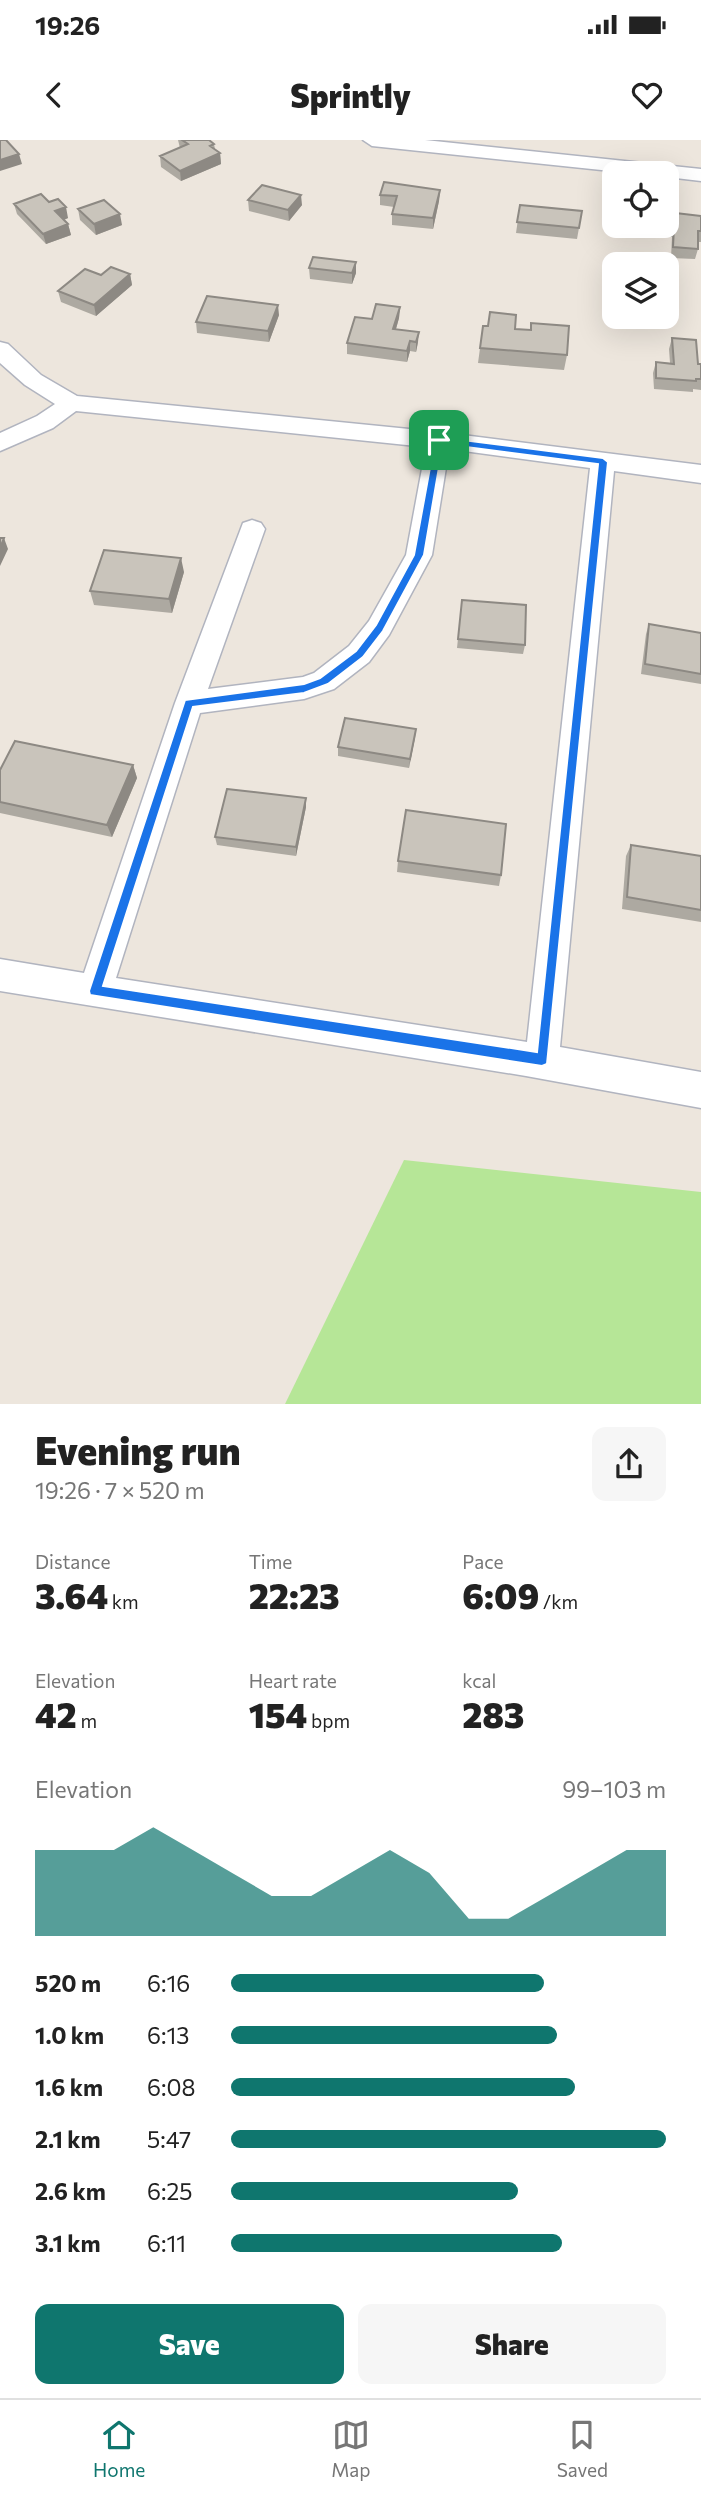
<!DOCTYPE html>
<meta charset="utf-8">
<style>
:root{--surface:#fff;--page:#f6f6f6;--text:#222;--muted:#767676;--line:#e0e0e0;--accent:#0f766e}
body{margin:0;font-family:Commissioner,sans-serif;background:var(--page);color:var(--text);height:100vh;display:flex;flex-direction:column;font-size:26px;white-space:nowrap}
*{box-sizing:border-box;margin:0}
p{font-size:23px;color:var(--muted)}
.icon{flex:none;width:38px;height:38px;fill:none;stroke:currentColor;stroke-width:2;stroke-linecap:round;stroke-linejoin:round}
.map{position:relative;height:1264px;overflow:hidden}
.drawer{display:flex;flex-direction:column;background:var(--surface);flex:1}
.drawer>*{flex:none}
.controls{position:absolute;left:602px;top:21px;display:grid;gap:14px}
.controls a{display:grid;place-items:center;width:77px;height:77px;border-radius:14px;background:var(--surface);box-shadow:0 7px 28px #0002;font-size:35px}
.pin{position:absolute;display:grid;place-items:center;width:60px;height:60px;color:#fff;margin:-30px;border-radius:14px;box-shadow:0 4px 10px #0006}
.round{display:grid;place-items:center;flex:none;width:74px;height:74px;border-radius:14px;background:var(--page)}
.summary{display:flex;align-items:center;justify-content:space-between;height:119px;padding:0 35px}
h1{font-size:38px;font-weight:800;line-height:52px}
.figures{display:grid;grid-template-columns:repeat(3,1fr);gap:10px;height:119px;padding:7px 35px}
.figures div{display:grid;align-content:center}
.figures b{font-size:35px;font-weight:800}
.figures small{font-size:19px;font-weight:400}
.figures p{font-size:19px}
.chart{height:196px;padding:14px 35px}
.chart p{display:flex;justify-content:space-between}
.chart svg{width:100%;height:126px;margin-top:7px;fill:var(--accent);opacity:.7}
.action{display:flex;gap:14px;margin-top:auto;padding:14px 35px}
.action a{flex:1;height:80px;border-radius:14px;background:var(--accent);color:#fff;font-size:28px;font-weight:800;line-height:80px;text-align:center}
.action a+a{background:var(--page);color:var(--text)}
ul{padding:0 35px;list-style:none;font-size:23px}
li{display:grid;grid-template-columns:112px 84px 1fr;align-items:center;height:52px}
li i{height:18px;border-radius:9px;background:var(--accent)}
.status{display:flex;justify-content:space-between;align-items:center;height:49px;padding:0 35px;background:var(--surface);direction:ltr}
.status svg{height:19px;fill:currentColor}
header{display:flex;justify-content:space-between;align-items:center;height:91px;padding:0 35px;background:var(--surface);font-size:32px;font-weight:800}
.tabs{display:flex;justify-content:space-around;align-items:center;height:98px;border-top:2px solid var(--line);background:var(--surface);font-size:19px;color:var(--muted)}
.tabs a{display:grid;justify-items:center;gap:4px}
.tabs .active{color:var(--accent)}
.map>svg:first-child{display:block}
.green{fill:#b6e697}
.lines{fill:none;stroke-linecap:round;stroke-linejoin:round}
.street-casing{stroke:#b1b4bf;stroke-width:3}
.street{fill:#fff;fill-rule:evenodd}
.wall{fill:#ada9a1}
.shaded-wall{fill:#8d8983}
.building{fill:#c9c4bb;stroke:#8d8983;stroke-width:2}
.route{fill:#1a73e8;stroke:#fff;stroke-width:2;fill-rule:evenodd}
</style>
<div class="status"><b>19:26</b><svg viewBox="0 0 49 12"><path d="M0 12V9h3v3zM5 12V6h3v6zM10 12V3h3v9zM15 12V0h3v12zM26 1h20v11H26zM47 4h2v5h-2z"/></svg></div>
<header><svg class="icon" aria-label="back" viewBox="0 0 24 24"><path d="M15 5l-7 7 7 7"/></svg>Sprintly<svg class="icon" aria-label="heart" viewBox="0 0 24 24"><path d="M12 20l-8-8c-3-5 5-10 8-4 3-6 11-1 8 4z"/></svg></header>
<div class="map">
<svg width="701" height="1264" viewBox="0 0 701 1264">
<rect width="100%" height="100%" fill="#ede6dd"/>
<path class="green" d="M404,1020L701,1052V1264H285Z"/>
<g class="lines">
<defs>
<path id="street" d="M363,0H425L701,29V41L667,37V33H630L372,6Z
M0,202L8,204L41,235L77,256L439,292L701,325V343L614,331L560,907L701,932V968L526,936L0,851V819L84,833L175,563L243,383L252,380L261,383L265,389L208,549L303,537L314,533L349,506L369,481L406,415L426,307L76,271L53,288L0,311V293L37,276L55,264L25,245L0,223ZM449,309L590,328L527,902L116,838L200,573L304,559L334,549L369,522L389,495L432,415Z"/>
</defs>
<use href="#street" class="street-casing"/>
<use href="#street" class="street"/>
</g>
<path class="wall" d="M178,0H209L214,4L215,9L220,13L221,24L181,41L161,27L160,16L180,8Z
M440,50L439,61L433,89L392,85V74L394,67L380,65V55Z
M248,60L302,65L289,81L249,71Z
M49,62L68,78L64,80L68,84L71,95L46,104L17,74L14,64Z
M520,65L582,71L577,99L516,93Z
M78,69L122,85L96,95L80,80Z
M701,76V102H698V109L695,119L671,118L672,97L653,95L654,86H667Z
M356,122V133L352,144L310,139L309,128Z
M130,134L132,145L96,176L61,162L58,151L101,135Z
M400,167L399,178L396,189L418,202L416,212L410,211L407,222L347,214V203L372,179Z
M279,175L269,202L197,193L196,182Z
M483,186L515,189L567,215L564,230L478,223Z
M672,198L698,224H701V250L693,249V252L654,249L653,233L656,222L670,223L669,209Z
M184,432L172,473L94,465L90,451Z
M462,460L525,505L523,514L457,508Z
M649,484L701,493V544L641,534L646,494Z
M416,589L409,628L338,616V607Z
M133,625L137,638L112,697L0,673V630Z
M306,658V667L296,716L217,705L215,697Z
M631,705L701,716V782L622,769L626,716Z
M398,721L501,735L499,746L397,732Z"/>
<path class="shaded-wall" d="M220,13L221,24L181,41L180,31Z
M19,14L22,24L0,31V20Z
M440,50L439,61L433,89V78Z
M301,55L302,65L289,81L288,70Z
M66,67L68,78L58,82L55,71Z
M120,74L122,85L96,95L94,84Z
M68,84L71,95L46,104L43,94Z
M356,122V133L352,144V133Z
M130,134L132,145L96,176L94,165Z
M278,165L279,175L269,202L268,191Z
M400,167L399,178L393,199V189Z
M419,192L418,202L416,212V202Z
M410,201V211L407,222V211Z
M4,398L8,409L0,426V408Z
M181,418L184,432L172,473L169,459Z
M416,589L415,598L409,628L410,619Z
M133,625L137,638L112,697L107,685Z
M306,658V667L296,716V707Z"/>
<path class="building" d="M0,0H6L19,14L0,20Z
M182,0H209L214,4L210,6L220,13L180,31L160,16L188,4Z
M384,42L440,50L433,78L392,74L397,56L380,55Z
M262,45L301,55L288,70L248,60Z
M41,54L49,62L58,59L66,67L55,71L68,84L43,94L14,64Z
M104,60L120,74L94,84L78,69Z
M520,65L582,71L579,88L517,82Z
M667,72L701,76V91H698V109L673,107L674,86H667Z
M313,117L356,122L352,133L309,128Z
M111,127L130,134L94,165L58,151L85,129L101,135Z
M207,156L278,165L268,191L196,182Z
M376,164L400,167L393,189L419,192L416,202L410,201L407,211L347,203L355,177L372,179Z
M490,172L516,175L515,189L531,190V183L569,186L567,215L480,208L483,186H488Z
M672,198L696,200L698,224H701V239H696V241L656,238V222L674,224Z
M0,398H4L0,408Z
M104,410L181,418L169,459L90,451Z
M462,460L526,465L525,505L458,499Z
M649,484L701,493V534L645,524Z
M345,578L416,589L410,619L338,607Z
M15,601L133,625L107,685L0,662V630Z
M227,649L306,658L296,707L215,697Z
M406,670L506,684L501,735L398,721Z
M631,705L701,716V770L627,757Z"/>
<path class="route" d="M439,297L603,318L608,322L547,924L542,926L90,855L89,851L185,560L304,544L320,538L356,511L376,485L414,415L435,300ZM443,304L598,324L537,912L103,846L193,567L304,553L328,544L363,517L383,491L424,415Z"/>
</svg>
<div class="controls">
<a><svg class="icon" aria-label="locate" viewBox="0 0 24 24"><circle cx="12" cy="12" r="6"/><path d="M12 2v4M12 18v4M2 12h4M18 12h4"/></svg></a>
<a><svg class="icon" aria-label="layers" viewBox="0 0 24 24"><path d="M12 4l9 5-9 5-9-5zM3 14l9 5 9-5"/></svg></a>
</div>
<div class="pin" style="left:439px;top:300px;background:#1e9e55"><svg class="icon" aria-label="arrive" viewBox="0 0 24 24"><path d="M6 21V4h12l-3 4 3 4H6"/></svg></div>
</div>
<section class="drawer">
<div class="summary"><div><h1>Evening run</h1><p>19:26 · 7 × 520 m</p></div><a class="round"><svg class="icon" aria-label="share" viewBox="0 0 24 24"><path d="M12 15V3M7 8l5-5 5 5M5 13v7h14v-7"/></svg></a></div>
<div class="figures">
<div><p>Distance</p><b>3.64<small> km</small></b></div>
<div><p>Time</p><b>22:23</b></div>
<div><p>Pace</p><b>6:09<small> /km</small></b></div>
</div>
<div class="figures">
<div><p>Elevation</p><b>42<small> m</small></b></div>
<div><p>Heart rate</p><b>154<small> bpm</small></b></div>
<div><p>kcal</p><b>283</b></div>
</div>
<div class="chart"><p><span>Elevation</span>99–103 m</p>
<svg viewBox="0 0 160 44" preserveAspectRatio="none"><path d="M0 44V14L10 14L20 14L30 6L40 14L50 22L60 30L70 30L80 22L90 14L100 22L110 38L120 38L130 30L140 22L150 14L160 14V44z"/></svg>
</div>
<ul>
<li><b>520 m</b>6:16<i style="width:72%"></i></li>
<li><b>1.0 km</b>6:13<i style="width:75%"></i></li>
<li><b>1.6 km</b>6:08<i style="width:79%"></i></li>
<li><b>2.1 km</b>5:47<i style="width:100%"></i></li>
<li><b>2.6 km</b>6:25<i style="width:66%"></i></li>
<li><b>3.1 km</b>6:11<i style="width:76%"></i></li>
</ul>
<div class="action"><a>Save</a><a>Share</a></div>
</section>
<nav class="tabs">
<a class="active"><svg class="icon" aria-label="home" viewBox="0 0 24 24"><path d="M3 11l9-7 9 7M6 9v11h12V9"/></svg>Home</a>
<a><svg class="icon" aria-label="map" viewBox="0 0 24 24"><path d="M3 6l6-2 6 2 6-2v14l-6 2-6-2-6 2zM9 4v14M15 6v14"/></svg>Map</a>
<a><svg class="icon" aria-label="saved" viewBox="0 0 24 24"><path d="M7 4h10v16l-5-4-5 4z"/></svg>Saved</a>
</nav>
